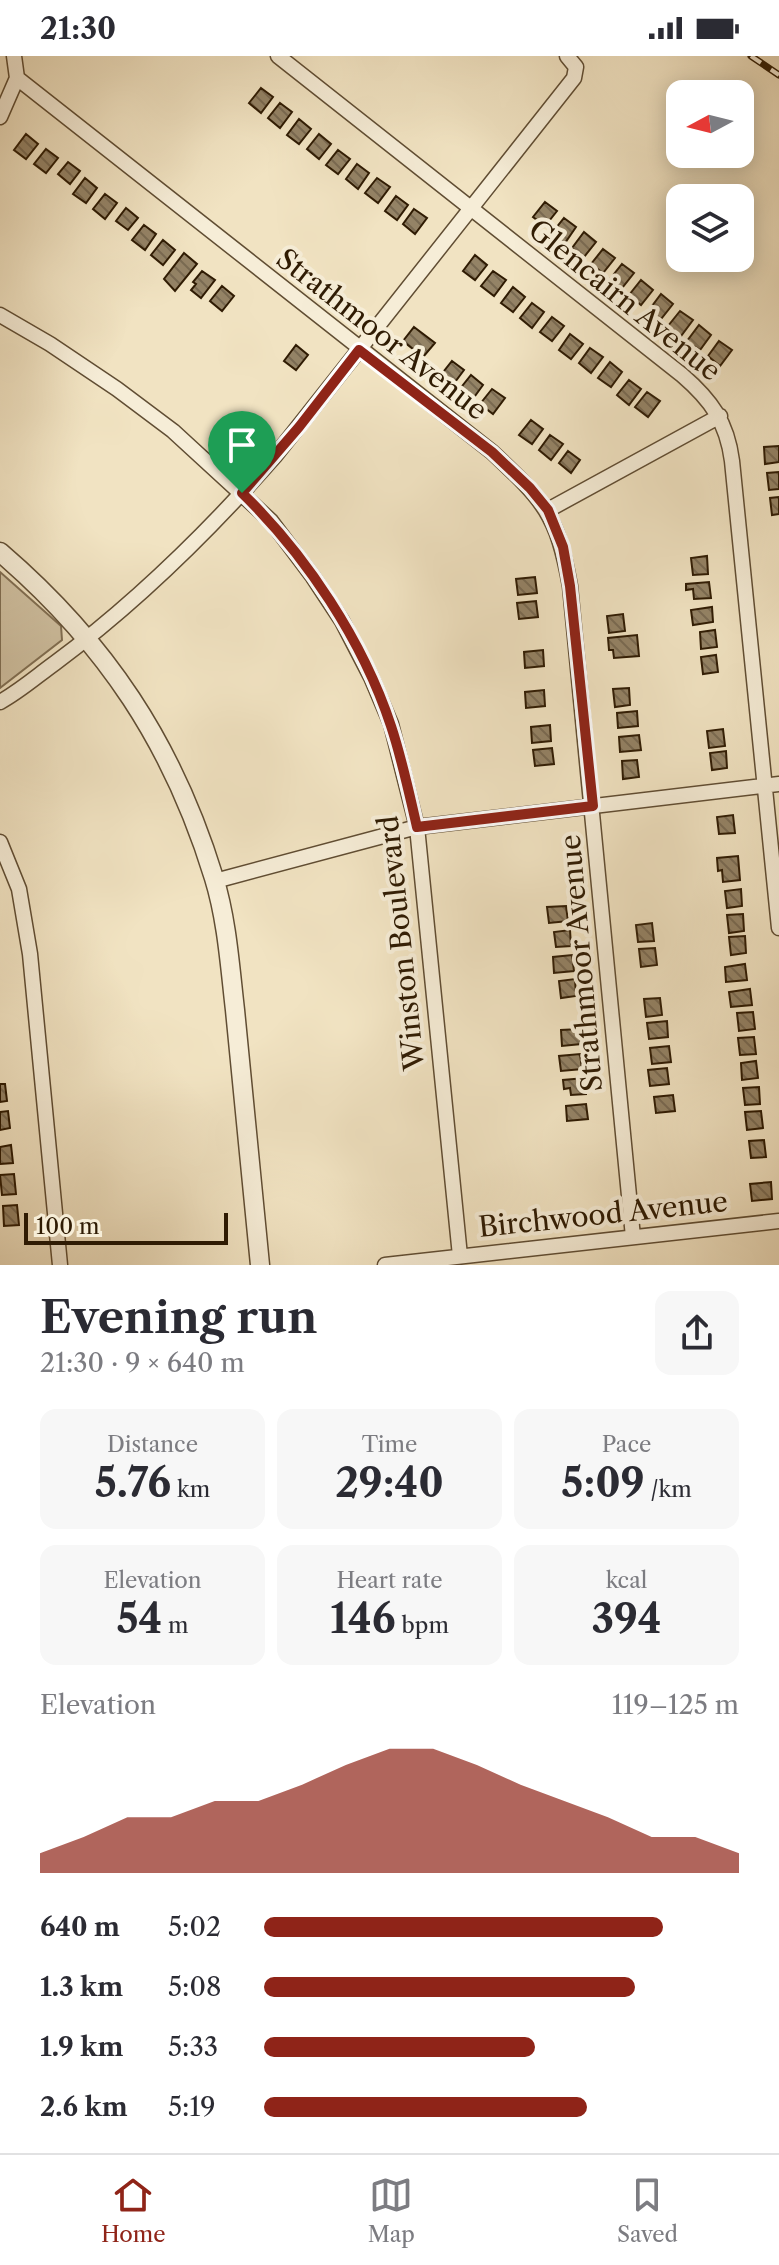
<!DOCTYPE html>
<meta charset="utf-8">
<style>
:root{--surface:#fff;--page:#f7f7f7;--text:#2b2b33;--muted:#7c7c81;--line:#e1e1e2;--accent:#8f2418}
body{margin:0;font-family:"Libre Caslon Text",serif;background:var(--page);color:var(--text);height:100vh;display:flex;flex-direction:column;font-size:30px;white-space:nowrap}
*{box-sizing:border-box;margin:0}
p{font-size:26px;color:var(--muted)}
.icon{flex:none;width:44px;height:44px;fill:none;stroke:currentColor;stroke-width:2;stroke-linecap:round;stroke-linejoin:round}
.map{position:relative;height:1209px;overflow:hidden}
.drawer{display:flex;flex-direction:column;background:var(--surface);flex:1}
.drawer>*{flex:none}
.needle{width:52px;rotate:263deg}
.buttons{position:absolute;left:666px;top:24px;display:grid;gap:16px}
.buttons a{display:grid;place-items:center;width:88px;height:88px;border-radius:16px;background:var(--surface);box-shadow:0 4px 20px #0003;font-size:40px}
.scale{position:absolute;left:24px;bottom:20px;width:204px;box-sizing:border-box;padding-left:8px;border:4px solid #2f1b03;border-top:0;font-size:22px;line-height:28px;white-space:nowrap;color:#2f1b03;-webkit-text-stroke:6px #f6edd7;paint-order:stroke}
.pin{position:absolute;display:grid;place-items:center;width:68px;height:68px;color:#fff;margin:-82px -34px;border-radius:50% 50% 50% 0;rotate:-45deg;box-shadow:0 0 8px #0007}
.pin .icon{rotate:45deg}
.round{display:grid;place-items:center;flex:none;width:84px;height:84px;border-radius:16px;background:var(--page)}
.summary{display:flex;align-items:center;justify-content:space-between;height:136px;padding:0 40px}
h1{font-size:44px;font-weight:700;line-height:60px}
.stats{display:grid;grid-template-columns:repeat(3,1fr);gap:12px;height:136px;padding:8px 40px}
.stats div{display:grid;align-content:center;border-radius:16px;background:var(--page);text-align:center}
.stats b{font-size:40px;font-weight:700}
.stats small{font-size:22px;font-weight:400}
.stats p{font-size:22px}
.chart{height:224px;padding:16px 40px}
.chart p{display:flex;justify-content:space-between}
.chart svg{width:100%;height:144px;margin-top:8px;fill:var(--accent);opacity:.7}
ul{padding:0 40px;list-style:none;font-size:26px}
li{display:grid;grid-template-columns:128px 96px 1fr;align-items:center;height:60px}
li i{height:20px;border-radius:10px;background:var(--accent)}
.status{display:flex;justify-content:space-between;align-items:center;height:56px;padding:0 40px;background:var(--surface);direction:ltr}
.status svg{height:22px;fill:currentColor}
.menu{display:flex;justify-content:space-around;align-items:center;height:112px;border-top:2px solid var(--line);background:var(--surface);font-size:22px;color:var(--muted)}
.menu a{display:grid;justify-items:center;gap:4px}
.menu .selected{color:var(--accent)}
.map>svg:first-child{display:block}
.park{fill:#d0c1a2;stroke:#806e52;stroke-width:2}
.building{fill:url(#building-back-hatch);stroke:#2f1b03;stroke-width:2}
.lines{fill:none;stroke-linecap:round;stroke-linejoin:round}
.minor-casing{stroke:#604d33;stroke-width:17}
.tertiary-casing{stroke:#604d33;stroke-width:21}
.minor{stroke:#f6edd7;stroke-width:14}
.tertiary{stroke:#f6edd7;stroke-width:18}
.rail-casing{stroke:#2f1b03;stroke-width:7}
.rail{stroke:#f6edd7;stroke-width:4;stroke-dasharray:12;stroke-linecap:butt}
.route-casing{stroke:#fff;stroke-width:16}
.route{stroke:#8f2418;stroke-width:10}
.labels{text-anchor:middle;stroke-width:8;stroke-linejoin:round;paint-order:stroke}
.street-label{font-size:28px;fill:#2f1b03;stroke:#f6edd7}
</style>
<div class="status"><b>21:30</b><svg viewBox="0 0 49 12"><path d="M0 12V9h3v3zM5 12V6h3v6zM10 12V3h3v9zM15 12V0h3v12zM26 1h20v11H26zM47 4h2v5h-2z"/></svg></div>
<div class="map">
<svg width="779" height="1209" viewBox="0 0 779 1209">
<defs>
<pattern id="building-back-hatch" width="6" height="6" patternUnits="userSpaceOnUse" patternTransform="scale(2)"><rect width="6" height="6" fill="#948366"/><path d="M-1 5l2 2M0 0l6 6M5-1l2 2" fill="none" stroke="#796a52"/></pattern>
</defs>
<rect width="100%" height="100%" fill="#f1e3c2"/>
<filter id="stains"><feTurbulence type="fractalNoise" baseFrequency=".0025" numOctaves="4"/><feColorMatrix values="0 0 0 0 .2 0 0 0 0 .09 0 0 0 0 .02 0 0 0 .5 -.17"/></filter>
<radialGradient id="worn" r=".72"><stop offset=".6" stop-color="#630" stop-opacity="0"/><stop offset="1" stop-color="#630" stop-opacity=".3"/></radialGradient>
<path class="park" d="M0,516L61,570L62,584L0,632Z"/>
<path class="building" d="M261,32L273,41L261,57L249,47Z
M280,47L292,56L280,72L268,62Z
M299,63L311,73L299,88L287,79Z
M26,78L38,88L26,103L14,94Z
M319,78L331,88L319,103L307,93Z
M46,93L58,102L46,117L34,108Z
M338,94L350,103L338,118L326,109Z
M68,106L80,115L70,128L58,118Z
M357,108L369,117L358,133L346,123Z
M85,122L97,132L86,147L73,138Z
M377,122L390,131L378,147L365,137Z
M105,138L117,147L105,163L93,153Z
M396,140L408,149L397,164L385,155Z
M545,146L557,155L545,170L533,161Z
M126,152L138,162L128,174L116,165Z
M414,153L427,162L415,178L403,168Z
M564,162L576,171L565,187L552,177Z
M144,169L156,178L145,194L132,184Z
M584,176L596,186L584,201L572,192Z
M163,184L175,194L163,209L151,199Z
M603,193L615,202L603,217L591,208Z
M184,197L197,208L175,235L164,223Z
M475,199L487,209L475,224L463,215Z
M622,208L634,217L622,232L610,223Z
M202,215L215,224L201,242L191,234L196,228L193,226Z
M493,215L506,224L494,240L481,230Z
M641,224L653,234L641,249L629,239Z
M222,230L234,240L222,255L210,245Z
M513,231L525,241L513,256L501,247Z
M661,238L673,248L661,263L649,254Z
M532,247L544,256L532,272L520,262Z
M680,255L693,264L681,280L668,270Z
M552,261L564,270L552,285L540,276Z
M699,269L711,279L700,294L687,285Z
M414,271L435,287L423,301L403,285Z
M570,278L583,288L571,303L559,294Z
M719,285L732,294L720,310L708,300Z
M296,289L308,299L296,314L284,305Z
M590,292L603,301L591,317L579,307Z
M452,305L464,314L452,330L440,320Z
M610,306L622,316L611,331L598,322Z
M471,319L483,329L472,344L459,334Z
M629,324L641,333L629,349L617,339Z
M492,333L505,342L493,358L480,348Z
M647,336L660,345L648,361L635,351Z
M531,364L543,373L532,388L519,379Z
M550,379L563,388L551,404L539,394Z
M779,390V406L765,408L764,391Z
M568,395L580,404L571,417L559,407Z
M779,416V433L769,434L767,417Z
M779,441V458L772,459L770,442Z
M707,500L708,518L693,519L691,502Z
M535,521L537,537L518,539L516,523Z
M709,526L711,542L694,543L693,533L686,534V528Z
M536,545L538,561L519,563L517,547Z
M712,551L713,566L693,569L691,554Z
M623,558L625,575L609,577L607,560Z
M715,574L717,591L701,593L700,576Z
M637,579L639,600L614,602L613,594H609L608,582Z
M543,594L544,610L525,612L524,596Z
M716,599L718,616L703,618L701,601Z
M629,632L630,649L615,651L613,633Z
M544,634L545,650L526,652L525,636Z
M637,655L638,670L618,672L617,657Z
M550,669L551,685L532,687L531,671Z
M723,673L725,690L709,692L707,675Z
M639,679L641,694L620,696L619,681Z
M552,692L554,708L535,710L533,694Z
M726,695L727,712L712,714L710,697Z
M637,704L639,721L623,723L622,705Z
M733,759L735,777L719,778L717,761Z
M738,800L740,824L723,826L722,814L718,815L717,802Z
M741,833L742,850L727,852L725,835Z
M566,850L568,865L549,867L547,851Z
M743,858L744,875L729,877L727,859Z
M652,867L654,885L638,886L636,869Z
M570,874L571,890L556,891L554,876Z
M745,880L746,897L731,899L729,881Z
M655,892L657,909L641,911L639,893Z
M572,899L574,915L554,917L553,901Z
M745,908L747,924L726,926L725,911Z
M575,923L576,940L561,942L559,925Z
M750,933L752,949L731,951L729,936Z
M660,942L662,959L646,961L644,943Z
M753,956L755,973L739,975L737,957Z
M667,965L668,981L649,983L647,967Z
M580,973L581,988L562,990L561,974Z
M754,981L756,998L740,999L738,982Z
M669,990L671,1006L652,1008L650,992Z
M580,998L582,1013L561,1015L559,1000Z
M756,1005L758,1022L742,1024L741,1007Z
M667,1012L669,1028L650,1030L648,1014Z
M585,1022L586,1038L571,1039L570,1032L564,1033L563,1024Z
M0,1028H5L7,1045L0,1046Z
M759,1031L760,1048L745,1049L743,1032Z
M673,1039L675,1055L656,1057L654,1041Z
M586,1048L588,1063L567,1065L566,1050Z
M8,1055L10,1072L0,1074V1056Z
M761,1055L763,1072L747,1074L745,1056Z
M764,1084L766,1101L751,1102L749,1085Z
M11,1089L13,1107L0,1108V1091Z
M14,1118L16,1138L2,1139L0,1119Z
M771,1126L772,1143L752,1145L750,1128Z
M17,1149L19,1169L4,1170L3,1150Z"/>
<g class="lines">
<defs>
<path id="minor" d="M278,0L682,319C711,344 727,366 732,405L779,872
M17,22L492,396C544,445 557,458 570,530L633,1181
M0,61L17,22L14,0
M0,259L50,288L117,333L173,375L271,465L313,521L342,565L371,621L391,668L417,771L460,1200
M548,454L720,360
M0,646C20,635 37,620 55,607C136,547 209,475 275,400L574,22L576,11L567,0
M0,786L19,833L30,898L60,1209
M215,825L417,771L779,728
M385,1209L779,1165"/>
<path id="tertiary" d="M0,496C106,587 173,688 214,822C227,864 230,911 235,954C244,1039 252,1124 260,1209"/>
</defs>
<use href="#minor" class="minor-casing"/>
<use href="#tertiary" class="tertiary-casing"/>
<use href="#minor" class="minor"/>
<use href="#tertiary" class="tertiary"/>
<defs>
<path id="rail" d="M751,0L779,19"/>
</defs>
<use href="#rail" class="rail-casing"/>
<use href="#rail" class="rail"/>
</g>
<g class="lines">
<defs>
<path id="route" d="M359,294L492,396L530,432L548,454L563,491L570,530L593,750L417,771C409,737 402,703 391,670C363,585 306,499 242,437L299,371Z"/>
</defs>
<use href="#route" class="route-casing"/>
<use href="#route" class="route"/>
</g>
<g class="labels">
<g class="street-label">
<text transform="translate(625 244) rotate(39)" y="10">Glencairn Avenue</text>
<text transform="translate(382 278) rotate(38)" y="10">Strathmoor Avenue</text>
<text transform="translate(401 887) rotate(-96)" y="10">Winston Boulevard</text>
<text transform="translate(581 907) rotate(-95)" y="10">Strathmoor Avenue</text>
<text transform="translate(603 1158) rotate(-6)" y="10">Birchwood Avenue</text>
</g>
</g>
<rect width="100%" height="100%" filter="url(#stains)"/>
<rect width="100%" height="100%" fill="url(#worn)"/>
</svg>
<div class="buttons">
<a><svg class="needle" viewBox="-14 -14 28 28"><path d="M0-13l5 13h-10z" fill="#e53935"/><path d="M0 13l5-13h-10z" fill="#7c7c81"/></svg></a>
<a><svg class="icon" aria-label="layers" viewBox="0 0 24 24"><path d="M12 4l9 5-9 5-9-5zM3 14l9 5 9-5"/></svg></a>
</div>
<div class="scale">100 m</div>
<div class="pin" style="left:242px;top:437px;background:#1e9e55"><svg class="icon" aria-label="arrive" viewBox="0 0 24 24"><path d="M6 21V4h12l-3 4 3 4H6"/></svg></div>
</div>
<section class="drawer">
<div class="summary"><div><h1>Evening run</h1><p>21:30 · 9 × 640 m</p></div><a class="round"><svg class="icon" aria-label="share" viewBox="0 0 24 24"><path d="M12 15V3M7 8l5-5 5 5M5 13v7h14v-7"/></svg></a></div>
<div class="stats">
<div><p>Distance</p><b>5.76<small> km</small></b></div>
<div><p>Time</p><b>29:40</b></div>
<div><p>Pace</p><b>5:09<small> /km</small></b></div>
</div>
<div class="stats">
<div><p>Elevation</p><b>54<small> m</small></b></div>
<div><p>Heart rate</p><b>146<small> bpm</small></b></div>
<div><p>kcal</p><b>394</b></div>
</div>
<div class="chart"><p><span>Elevation</span>119–125 m</p>
<svg viewBox="0 0 160 44" preserveAspectRatio="none"><path d="M0 44V38L10 33L20 27L30 27L40 22L50 22L60 17L70 11L80 6L90 6L100 11L110 17L120 22L130 27L140 33L150 33L160 38V44z"/></svg>
</div>
<ul>
<li><b>640 m</b>5:02<i style="width:84%"></i></li>
<li><b>1.3 km</b>5:08<i style="width:78%"></i></li>
<li><b>1.9 km</b>5:33<i style="width:57%"></i></li>
<li><b>2.6 km</b>5:19<i style="width:68%"></i></li>
</ul>
</section>
<nav class="menu">
<a class="selected"><svg class="icon" aria-label="home" viewBox="0 0 24 24"><path d="M3 11l9-7 9 7M6 9v11h12V9"/></svg>Home</a>
<a><svg class="icon" aria-label="map" viewBox="0 0 24 24"><path d="M3 6l6-2 6 2 6-2v14l-6 2-6-2-6 2zM9 4v14M15 6v14"/></svg>Map</a>
<a><svg class="icon" aria-label="saved" viewBox="0 0 24 24"><path d="M7 4h10v16l-5-4-5 4z"/></svg>Saved</a>
</nav>
